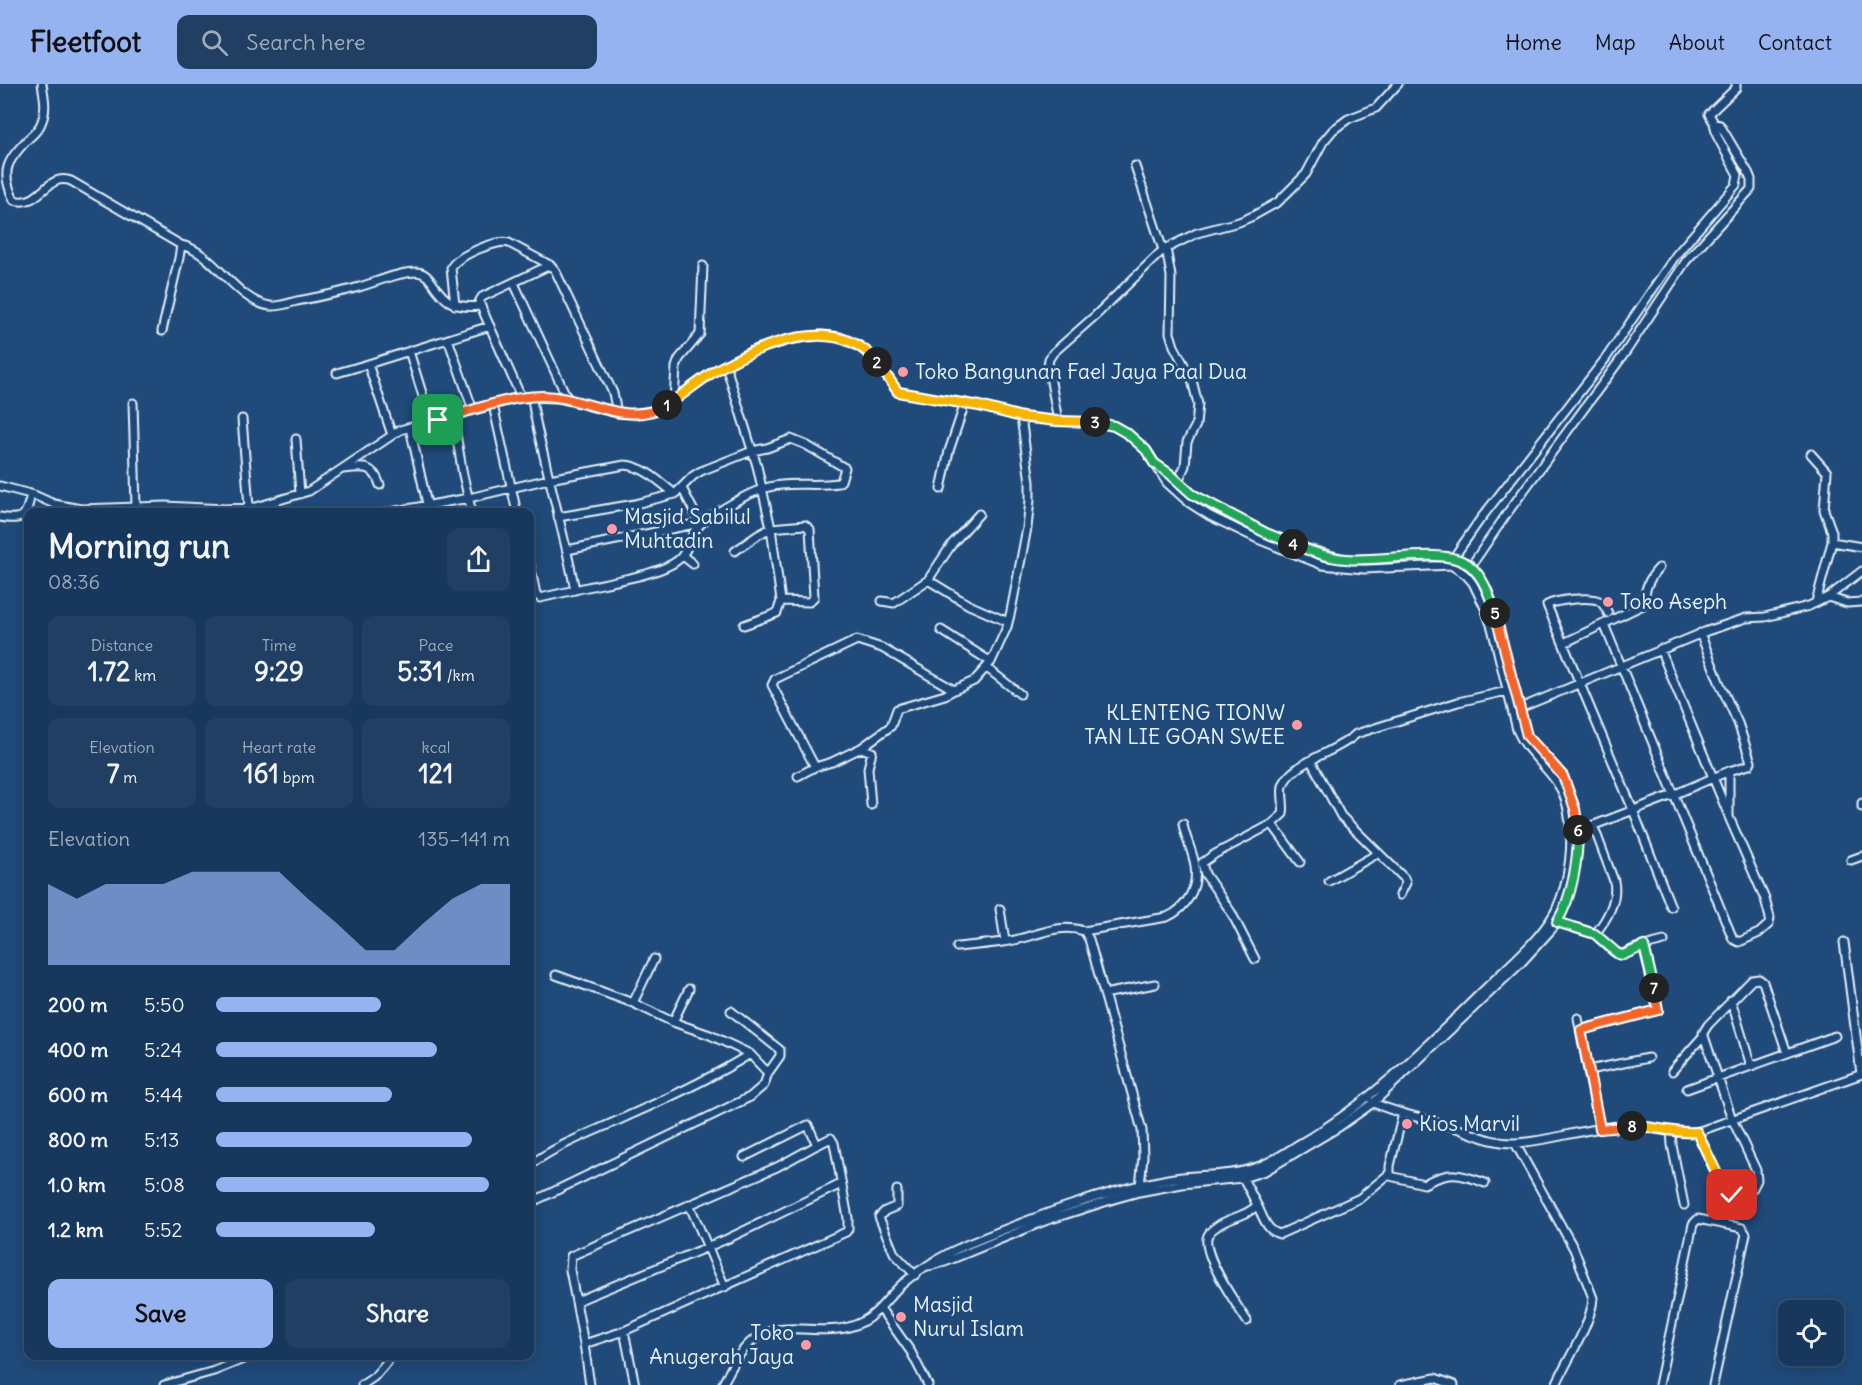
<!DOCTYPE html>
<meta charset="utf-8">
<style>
:root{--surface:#17385c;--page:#203f62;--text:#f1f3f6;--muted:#9eacbb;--line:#365272;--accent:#95b2f1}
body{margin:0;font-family:Delius,sans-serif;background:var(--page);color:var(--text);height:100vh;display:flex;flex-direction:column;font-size:22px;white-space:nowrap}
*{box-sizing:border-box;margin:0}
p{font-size:20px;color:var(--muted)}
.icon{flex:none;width:33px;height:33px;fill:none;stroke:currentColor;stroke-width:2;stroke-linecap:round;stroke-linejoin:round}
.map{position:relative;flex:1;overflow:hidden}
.panel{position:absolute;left:24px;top:424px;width:510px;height:852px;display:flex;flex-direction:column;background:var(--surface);border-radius:12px;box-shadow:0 3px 15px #0003,0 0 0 2px var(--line)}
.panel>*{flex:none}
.controls{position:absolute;left:1778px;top:1216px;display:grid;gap:12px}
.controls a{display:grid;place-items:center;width:66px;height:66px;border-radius:12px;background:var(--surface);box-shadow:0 3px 15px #0003,0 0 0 2px var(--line);font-size:30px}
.pin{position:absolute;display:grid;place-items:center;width:51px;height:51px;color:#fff;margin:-26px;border-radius:12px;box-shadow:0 3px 9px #0006}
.km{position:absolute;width:30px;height:30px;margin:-15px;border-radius:50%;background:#222;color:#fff;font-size:16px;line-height:30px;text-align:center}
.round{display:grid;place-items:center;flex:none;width:63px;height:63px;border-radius:12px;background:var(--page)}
.summary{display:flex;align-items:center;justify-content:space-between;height:102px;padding:0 24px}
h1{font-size:33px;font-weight:700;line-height:45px}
.figures{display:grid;grid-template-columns:repeat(3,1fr);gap:9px;height:102px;padding:6px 24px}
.figures div{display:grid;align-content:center;border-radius:12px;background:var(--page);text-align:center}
.figures b{font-size:26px;font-weight:700}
.figures small{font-size:16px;font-weight:400}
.figures p{font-size:16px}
.chart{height:168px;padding:12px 24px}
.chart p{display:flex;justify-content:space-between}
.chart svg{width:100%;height:108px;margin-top:6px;fill:var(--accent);opacity:.7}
.action{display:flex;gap:12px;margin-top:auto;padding:12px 24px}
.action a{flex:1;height:69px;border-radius:12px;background:var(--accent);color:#111;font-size:24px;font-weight:700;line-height:69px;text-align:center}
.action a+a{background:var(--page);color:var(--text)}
ul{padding:0 24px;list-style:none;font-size:20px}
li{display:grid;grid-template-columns:96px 72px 1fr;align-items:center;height:45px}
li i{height:15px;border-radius:8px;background:var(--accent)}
header{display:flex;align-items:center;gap:36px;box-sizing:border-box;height:84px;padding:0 30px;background:var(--accent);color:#111}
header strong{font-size:28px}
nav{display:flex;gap:33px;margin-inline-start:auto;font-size:21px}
.search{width:420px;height:54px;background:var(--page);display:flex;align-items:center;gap:15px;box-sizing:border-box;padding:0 21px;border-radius:12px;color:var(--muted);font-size:22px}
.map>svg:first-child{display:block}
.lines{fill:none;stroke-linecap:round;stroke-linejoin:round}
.minor-casing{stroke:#e8f1f8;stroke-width:11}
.minor{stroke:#1f4a7a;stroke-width:7}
.split-1-casing{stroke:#fff;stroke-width:12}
.split-2-casing{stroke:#fff;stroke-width:12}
.split-3-casing{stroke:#fff;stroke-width:12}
.split-4-casing{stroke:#fff;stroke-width:12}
.split-5-casing{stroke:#fff;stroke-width:12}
.split-6-casing{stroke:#fff;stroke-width:12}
.split-7-casing{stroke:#fff;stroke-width:12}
.split-8-casing{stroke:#fff;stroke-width:12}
.split-9-casing{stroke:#fff;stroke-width:12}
.split-1{stroke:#f0652b;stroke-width:8}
.split-2{stroke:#f5b400;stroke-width:8}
.split-3{stroke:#f5b400;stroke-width:8}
.split-4{stroke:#22a559;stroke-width:8}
.split-5{stroke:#22a559;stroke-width:8}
.split-6{stroke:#f0652b;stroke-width:8}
.split-7{stroke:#22a559;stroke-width:8}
.split-8{stroke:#f0652b;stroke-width:8}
.split-9{stroke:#f5b400;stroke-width:8}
.poi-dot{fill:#ff9aa2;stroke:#1f4a7a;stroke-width:2}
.labels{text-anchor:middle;stroke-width:6;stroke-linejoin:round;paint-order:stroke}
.poi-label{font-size:21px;fill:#e8f1f8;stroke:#1f4a7a;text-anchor:start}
</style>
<header>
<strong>Fleetfoot</strong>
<div class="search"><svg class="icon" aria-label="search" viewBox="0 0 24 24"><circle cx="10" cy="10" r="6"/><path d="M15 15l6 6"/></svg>Search here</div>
<nav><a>Home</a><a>Map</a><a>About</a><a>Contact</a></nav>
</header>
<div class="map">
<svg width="1862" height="1301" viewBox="0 0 1862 1301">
<rect width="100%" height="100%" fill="#1f4a7a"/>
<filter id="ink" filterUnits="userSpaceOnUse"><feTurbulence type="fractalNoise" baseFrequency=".0167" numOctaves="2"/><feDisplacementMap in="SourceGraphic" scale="12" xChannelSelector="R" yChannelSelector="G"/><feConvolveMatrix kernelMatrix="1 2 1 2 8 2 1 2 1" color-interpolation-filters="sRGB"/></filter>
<g filter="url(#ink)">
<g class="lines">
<defs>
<path id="minor" d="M42,0C44,12 47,25 42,37C40,44 34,50 28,55C7,77 0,87 14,116C41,124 46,88 71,97L181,161C215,168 235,217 270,222C278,223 289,219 297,217C318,213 339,209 359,203C377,198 398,188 417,188C438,189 433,228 480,222
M1135,82L1163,166
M1166,164L1171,192L1170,249L1174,262L1192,296L1198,320L1196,341L1187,358L1185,382L1178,397
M514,199L568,316
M455,221L451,184C456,172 497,155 509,159L550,181L555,186L613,309L617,329
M162,247L179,174L181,161
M448,255L473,326
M409,267L431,338
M726,282L757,382L771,444L781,517L777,529L744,541
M337,289L368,280
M521,313L479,218L482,213L550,181
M674,316L676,283L679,275L700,250L703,182
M133,319L136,423
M493,321L517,429
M453,332L463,391L472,429
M242,335L249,423
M1058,337L1048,281L1049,275L1053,269L1096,231L1163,166L1197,149L1239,138L1253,132L1278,118L1306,90L1323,58L1333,46L1348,35L1376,24L1398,0
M410,344L427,420
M392,351L368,280L490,242
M296,355L300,410
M1811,370L1827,388L1824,426L1832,448V458L1862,463
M343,385C363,383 373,380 380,401
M0,402L34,411L54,420L81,425L165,422L225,425L256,423L309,407L400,346L521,313L559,314L617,329L634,330L658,326L717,286L752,267L793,255L821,251L840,253L861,264L874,275L898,308L979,322L1021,333L1058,337L1098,339L1114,342L1128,350L1146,366L1167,399L1188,418L1210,432L1260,456L1322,481L1364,485L1451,481L1466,491L1473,499L1485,524L1492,544L1517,646C1531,678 1561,688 1568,726C1574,758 1570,796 1556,826C1542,854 1510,880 1488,902C1429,960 1371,1019 1299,1060C1286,1068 1272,1078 1257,1083C1229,1093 1197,1090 1168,1095C1099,1108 1032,1134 968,1160C944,1170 921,1184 901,1201C888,1213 878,1230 862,1238C820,1260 773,1223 740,1270C733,1279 728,1291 722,1301
M941,405L949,367L965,319
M385,429L469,414L549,395L625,381C644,382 661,399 675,410
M0,433C24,437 26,433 31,410
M558,433L635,420L675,410L693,392L701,387L752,367L767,364L791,355L806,361L845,384L841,397L838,399C819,402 800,399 781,401C755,403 730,421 708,434C689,447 693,457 682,472C668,491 599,499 575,506
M567,466L700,439L682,404
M735,467L758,451L771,444L805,441L810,445L814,513L809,518L781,517
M683,472L693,480
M1454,473L1479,437L1606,274L1676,171L1736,101L1738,91L1717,52L1714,39L1709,30L1736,4V0
M530,481L536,510L540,514L575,506C567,464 556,423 546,381C541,358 534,336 532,313
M1471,482L1508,428L1625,269L1686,177L1751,105V95L1748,88L1720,41L1714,39
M928,496L969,521L1008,538
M1828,513L1847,519L1862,518
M882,517L894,519L928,496L952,460L979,430
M1816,518L1832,458
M1608,529C1606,525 1603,519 1599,517C1590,512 1556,516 1547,521L1633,726L1671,823
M1604,540L1733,855L1739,858L1759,849L1769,840L1770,834L1765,815L1729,733V687L1749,681L1751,678L1738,639L1720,600L1700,549
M941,546L991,578
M1564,559L1643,521C1645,506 1648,495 1659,484
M1660,565L1728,730
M987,584L1020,610
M1520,624L1707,547L1746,534L1765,533L1809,522L1828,513L1862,487
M1311,677L1341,732L1404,794L1406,799L1400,811
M815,683L832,678L861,664
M798,692L815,683L772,601L775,595L857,556L882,564L954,606L974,597L991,578L1007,543L1011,527L1027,444L1030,416V398L1021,333
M1862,719V723
M871,721L868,684L872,668L861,664L891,642L897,625L945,611L954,606
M1593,741L1614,797C1618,817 1607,835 1595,850
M1576,748L1673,711L1729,687
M1851,776L1862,772
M1300,778L1272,740L1283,730C1285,720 1281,711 1283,702C1290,678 1338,668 1356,650L1458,618L1507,607
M1329,797L1377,770
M1000,825L1005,857
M1557,838L1595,850L1613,867L1621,871L1636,864L1664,857
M1084,847L1167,833C1187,824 1198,804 1195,782C1193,767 1185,754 1183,740
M1844,858L1861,990
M957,863C974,861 992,860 1009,857C1035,853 1059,838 1084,847L1089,855L1142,1046L1143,1073L1140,1102
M1255,875L1231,828L1205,790L1202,779L1215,770L1272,740
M1104,910L1155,900
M1731,916L1751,982
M633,919L654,875
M731,927L780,966V972L768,989
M1578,934L1600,1045
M673,938L689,905
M1581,946L1658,926L1644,862
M1589,986L1648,974
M1672,987L1704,951
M1687,1005L1835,952
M1372,1018C1396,1030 1424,1034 1450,1042C1473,1049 1491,1060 1516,1059C1551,1057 1585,1044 1620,1042C1647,1040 1672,1051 1697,1048L1862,990
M1403,1029L1390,1082V1092L1424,1100C1449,1087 1459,1089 1485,1099
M1671,1047L1672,1061L1684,1121
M1697,1048L1717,1092L1728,1110H1739L1753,1104L1757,1096L1756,1086L1732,1035L1703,949L1708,941L1752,896L1759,895L1763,898L1787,969
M1515,1059L1574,1165L1593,1214C1591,1242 1567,1275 1556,1301
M530,1081C560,1059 596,1047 630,1031C671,1013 712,994 750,970
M1243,1094L1257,1121C1247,1133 1228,1133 1216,1143C1213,1145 1208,1149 1207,1154C1204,1174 1236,1220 1247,1237
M897,1106V1122L885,1127L879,1133L894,1169L915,1191
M530,1119L750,1013L764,1001L768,989L750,970L710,951L673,938L633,919L556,891
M689,1120L725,1203
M1257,1121C1263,1132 1266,1147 1280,1150L1360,1114L1389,1090
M929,1182L945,1178L1045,1137L1114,1115L1139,1108L1182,1100L1243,1094L1265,1087L1339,1043L1373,1019L1520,880L1552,845L1565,820L1575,781L1578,747L1575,725L1563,692L1527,652L1492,521L1486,505L1471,482L1454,473L1347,476L1298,462L1266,449L1213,422L1192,410L1170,390L1156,381
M577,1217L727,1155L841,1100
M880,1224L911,1268L928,1301
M624,1247L635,1301
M584,1260L570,1186L571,1172L777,1083L817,1061L808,1041L744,1073
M164,1301L214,1287L251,1272
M362,1301L374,1293L392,1272
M590,1301L584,1260L624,1247L846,1148L848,1145V1134L834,1059L831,1054L817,1061
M1400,1301L1435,1294L1454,1301
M1659,1301L1693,1140L1698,1135L1742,1144L1746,1150L1713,1301"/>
</defs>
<use href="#minor" class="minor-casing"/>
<use href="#minor" class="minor"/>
</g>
</g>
<g class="lines" filter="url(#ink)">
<defs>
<path id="split-1" d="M438,336C472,327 505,313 541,312C584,311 625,345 667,321"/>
<path id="split-2" d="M667,321C684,310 699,297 716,286C762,260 837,228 877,278"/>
<path id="split-3" d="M877,278L898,308L979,322L1022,333L1058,337L1095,338"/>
<path id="split-4" d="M1095,338L1114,342L1128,350L1146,366L1154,379L1170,390L1192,410L1266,449L1293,460"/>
<path id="split-5" d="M1293,460C1309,467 1328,474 1346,475C1378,479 1444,462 1469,481C1484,493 1490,513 1495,529"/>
<path id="split-6" d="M1495,529L1527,652L1563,692L1575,725L1578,746"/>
<path id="split-7" d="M1578,746C1578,775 1573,812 1557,838L1595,850L1618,870L1623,871L1644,862L1654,904"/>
<path id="split-8" d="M1632,1042L1600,1045L1581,946L1658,926L1654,904"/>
<path id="split-9" d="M1632,1042C1654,1042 1675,1050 1697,1048L1725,1106L1732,1111"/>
</defs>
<use href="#split-1" class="split-1-casing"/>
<use href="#split-2" class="split-2-casing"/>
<use href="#split-3" class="split-3-casing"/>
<use href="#split-4" class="split-4-casing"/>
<use href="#split-5" class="split-5-casing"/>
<use href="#split-6" class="split-6-casing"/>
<use href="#split-7" class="split-7-casing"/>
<use href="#split-8" class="split-8-casing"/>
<use href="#split-9" class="split-9-casing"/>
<use href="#split-1" class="split-1"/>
<use href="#split-2" class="split-2"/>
<use href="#split-3" class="split-3"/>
<use href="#split-4" class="split-4"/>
<use href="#split-5" class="split-5"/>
<use href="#split-6" class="split-6"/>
<use href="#split-7" class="split-7"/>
<use href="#split-8" class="split-8"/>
<use href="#split-9" class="split-9"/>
</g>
<g class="poi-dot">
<circle cx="903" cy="288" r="6"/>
<circle cx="612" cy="445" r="6"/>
<circle cx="1608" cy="518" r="6"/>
<circle cx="1297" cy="641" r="6"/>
<circle cx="1407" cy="1040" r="6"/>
<circle cx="901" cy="1233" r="6"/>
<circle cx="806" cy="1261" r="6"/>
</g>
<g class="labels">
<g class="poi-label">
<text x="915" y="295">Toko Bangunan Fael Jaya Paal Dua</text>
<text x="624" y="440">Masjid Sabilul<tspan x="624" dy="24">Muhtadin</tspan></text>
<text x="1620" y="525">Toko Aseph</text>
<text x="1285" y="636" text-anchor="end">KLENTENG TIONW<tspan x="1285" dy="24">TAN LIE GOAN SWEE</tspan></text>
<text x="1419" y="1047">Kios Marvil</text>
<text x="913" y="1228">Masjid<tspan x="913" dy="24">Nurul Islam</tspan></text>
<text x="794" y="1256" text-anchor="end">Toko<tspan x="794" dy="24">Anugerah Jaya</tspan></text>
</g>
</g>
</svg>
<div class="controls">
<a><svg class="icon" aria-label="locate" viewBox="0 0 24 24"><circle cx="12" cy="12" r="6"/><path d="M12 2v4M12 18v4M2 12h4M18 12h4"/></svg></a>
</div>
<div class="pin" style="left:438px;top:336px;background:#1e9e55"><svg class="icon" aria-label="arrive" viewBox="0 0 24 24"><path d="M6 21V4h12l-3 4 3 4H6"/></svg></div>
<div class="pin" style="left:1732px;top:1111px;background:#d93025"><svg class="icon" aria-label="check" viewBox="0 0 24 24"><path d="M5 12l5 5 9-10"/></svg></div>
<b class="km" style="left:667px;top:321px">1</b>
<b class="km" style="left:877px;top:278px">2</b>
<b class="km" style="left:1095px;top:338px">3</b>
<b class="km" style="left:1293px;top:460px">4</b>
<b class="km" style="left:1495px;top:529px">5</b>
<b class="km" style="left:1578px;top:746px">6</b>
<b class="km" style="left:1654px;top:904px">7</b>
<b class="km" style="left:1632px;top:1042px">8</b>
<section class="panel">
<div class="summary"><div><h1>Morning run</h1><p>08:36</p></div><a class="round"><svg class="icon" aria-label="share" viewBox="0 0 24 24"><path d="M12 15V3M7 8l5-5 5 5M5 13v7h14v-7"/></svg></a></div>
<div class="figures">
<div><p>Distance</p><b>1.72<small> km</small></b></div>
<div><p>Time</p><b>9:29</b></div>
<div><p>Pace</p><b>5:31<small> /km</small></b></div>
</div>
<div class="figures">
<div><p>Elevation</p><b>7<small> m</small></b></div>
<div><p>Heart rate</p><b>161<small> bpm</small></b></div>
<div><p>kcal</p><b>121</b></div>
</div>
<div class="chart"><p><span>Elevation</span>135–141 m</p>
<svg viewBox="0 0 160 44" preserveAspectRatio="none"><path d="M0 44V11L10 17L20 11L30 11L40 11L50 6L60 6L70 6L80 6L90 17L100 27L110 38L120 38L130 27L140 17L150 11L160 11V44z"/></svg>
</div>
<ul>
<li><b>200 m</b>5:50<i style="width:56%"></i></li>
<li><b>400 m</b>5:24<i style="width:75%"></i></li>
<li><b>600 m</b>5:44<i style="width:60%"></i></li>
<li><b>800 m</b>5:13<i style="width:87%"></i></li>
<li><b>1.0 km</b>5:08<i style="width:93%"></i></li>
<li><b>1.2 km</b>5:52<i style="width:54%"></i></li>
</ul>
<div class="action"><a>Save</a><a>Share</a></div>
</section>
</div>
